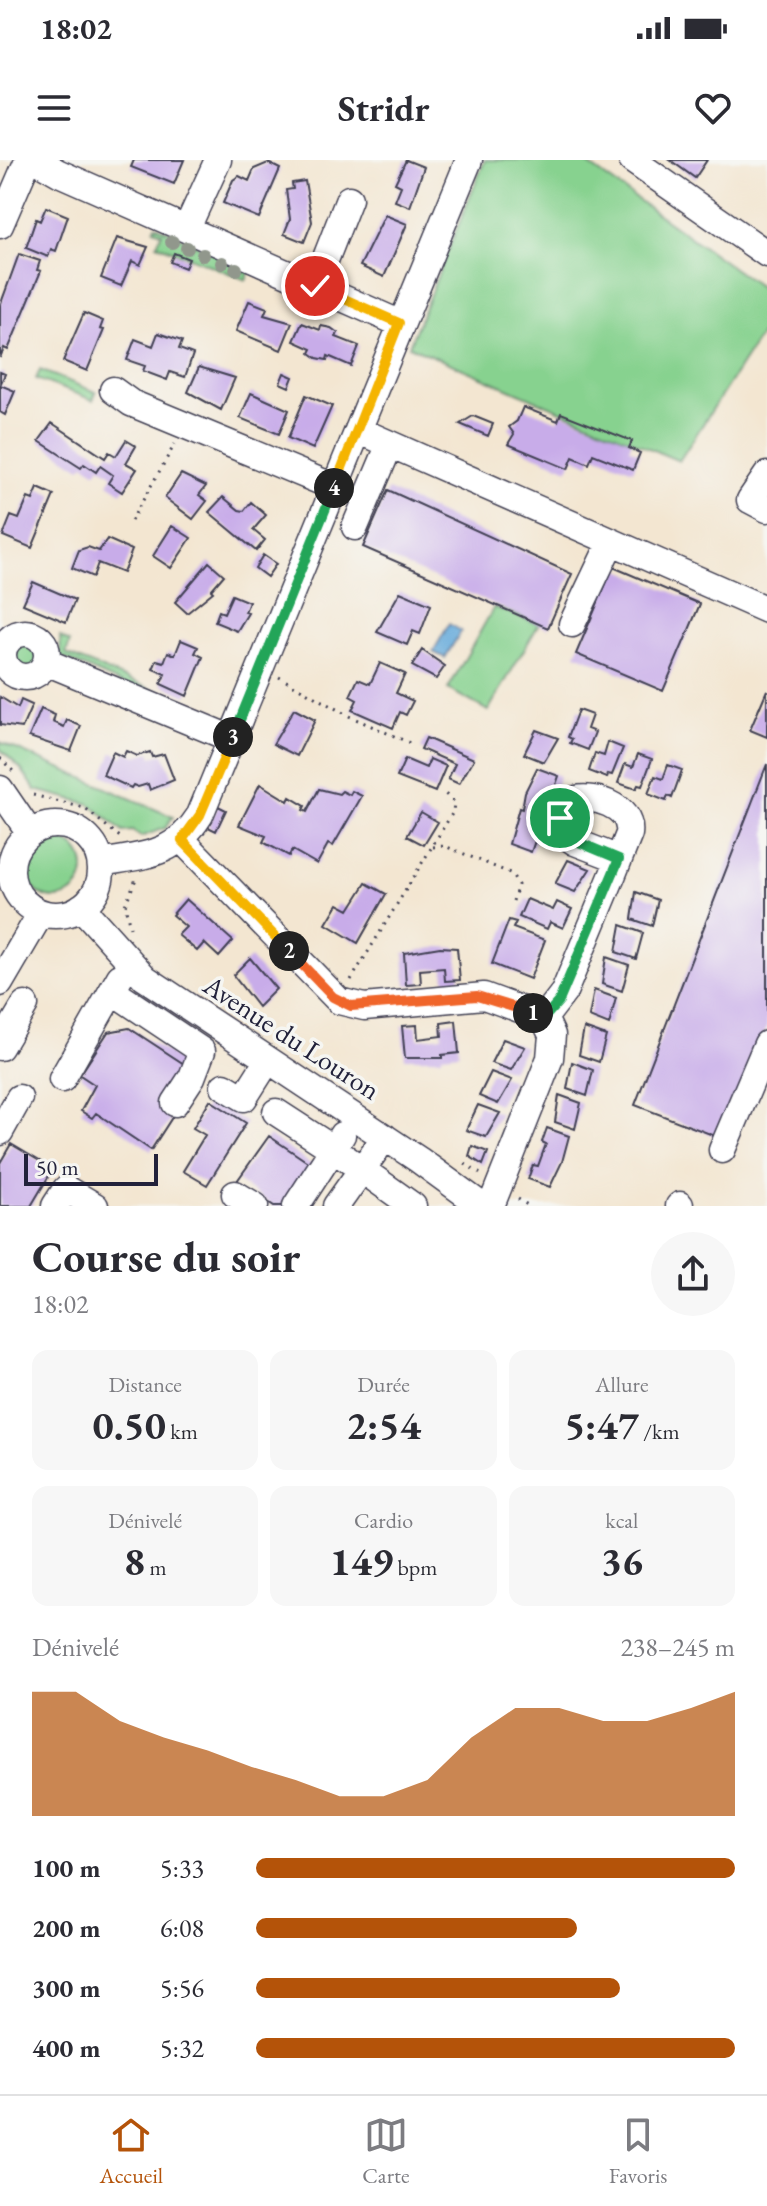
<!DOCTYPE html>
<html lang="fr">
<meta charset="utf-8">
<style>
:root{--surface:#fff;--page:#f7f7f7;--text:#2b2b33;--muted:#7c7c81;--line:#e1e1e2;--accent:#b45309}
body{margin:0;font-family:"EB Garamond",serif;background:var(--page);color:var(--text);height:100vh;display:flex;flex-direction:column;font-size:30px;white-space:nowrap}
*{box-sizing:border-box;margin:0}
p{font-size:26px;color:var(--muted)}
.icon{flex:none;width:44px;height:44px;fill:none;stroke:currentColor;stroke-width:2;stroke-linecap:round;stroke-linejoin:round}
.map{position:relative;height:1046px;overflow:hidden}
.details{display:flex;flex-direction:column;background:var(--surface);flex:1}
.details>*{flex:none}
.scale{position:absolute;left:24px;bottom:20px;width:134px;box-sizing:border-box;padding-left:8px;border:4px solid #22223b;border-top:0;font-size:22px;line-height:28px;white-space:nowrap;color:#22223b;-webkit-text-stroke:6px #f6f6f2;paint-order:stroke}
.pin{position:absolute;display:grid;place-items:center;width:68px;height:68px;color:#fff;margin:-34px;border:4px solid #fff;border-radius:50%;box-shadow:0 2px 8px #0007}
.km{position:absolute;width:40px;height:40px;margin:-20px;border-radius:50%;background:#222;color:#fff;font-size:22px;line-height:40px;text-align:center}
.round{display:grid;place-items:center;flex:none;width:84px;height:84px;border-radius:42px;background:var(--page)}
.summary{display:flex;align-items:center;justify-content:space-between;height:136px;padding:0 32px}
h1{font-size:44px;font-weight:700;line-height:60px}
.figures{display:grid;grid-template-columns:repeat(3,1fr);gap:12px;height:136px;padding:8px 32px}
.figures div{display:grid;align-content:center;border-radius:16px;background:var(--page);text-align:center}
.figures b{font-size:40px;font-weight:700}
.figures small{font-size:22px;font-weight:400}
.figures p{font-size:22px}
.chart{height:224px;padding:16px 32px}
.chart p{display:flex;justify-content:space-between}
.chart svg{width:100%;height:144px;margin-top:8px;fill:var(--accent);opacity:.7}
ul{padding:0 32px;list-style:none;font-size:26px}
li{display:grid;grid-template-columns:128px 96px 1fr;align-items:center;height:60px}
li i{height:20px;border-radius:10px;background:var(--accent)}
.status{display:flex;justify-content:space-between;align-items:center;height:56px;padding:0 40px;background:var(--surface);direction:ltr}
.status svg{height:22px;fill:currentColor}
header{display:flex;justify-content:space-between;align-items:center;height:104px;padding:0 32px;background:var(--surface);font-size:36px;font-weight:700}
.tabs{display:flex;justify-content:space-around;align-items:center;height:112px;border-top:2px solid var(--line);background:var(--surface);font-size:22px;color:var(--muted)}
.tabs a{display:grid;justify-items:center;gap:4px}
.tabs .current{color:var(--accent)}
.map>svg:first-child{display:block}
.green{fill:#87d28f;stroke:#547a65;stroke-width:2}
.water{fill:#64a9da;stroke:#43668a;stroke-width:2}
.building{fill:#c8ace9}
.lines{fill:none;stroke-linecap:round;stroke-linejoin:round}
.minor-casing{stroke:#413f52;stroke-width:29}
.path{stroke:#413f52;stroke-width:3;stroke-dasharray:2 6;stroke-linecap:butt}
.minor{stroke:#fff;stroke-width:26}
.tree{fill:#91978c}
.split-1-casing{stroke:#fff;stroke-width:16}
.split-2-casing{stroke:#fff;stroke-width:16}
.split-3-casing{stroke:#fff;stroke-width:16}
.split-4-casing{stroke:#fff;stroke-width:16}
.split-5-casing{stroke:#fff;stroke-width:16}
.split-1{stroke:#22a559;stroke-width:10}
.split-2{stroke:#f0652b;stroke-width:10}
.split-3{stroke:#f5b400;stroke-width:10}
.split-4{stroke:#22a559;stroke-width:10}
.split-5{stroke:#f5b400;stroke-width:10}
.labels{text-anchor:middle;stroke-width:7;stroke-linejoin:round;paint-order:stroke}
.street-label{font-size:28px;fill:#22223b;stroke:#f6f6f2}
</style>
<div class="status"><b>18:02</b><svg viewBox="0 0 49 12"><path d="M0 12V9h3v3zM5 12V6h3v6zM10 12V3h3v9zM15 12V0h3v12zM26 1h20v11H26zM47 4h2v5h-2z"/></svg></div>
<header><svg class="icon" aria-label="menu" viewBox="0 0 24 24"><path d="M4 6h16M4 12h16M4 18h16"/></svg>Stridr<svg class="icon" aria-label="heart" viewBox="0 0 24 24"><path d="M12 20l-8-8c-3-5 5-10 8-4 3-6 11-1 8 4z"/></svg></header>
<div class="map">
<svg width="767" height="1046" viewBox="0 0 767 1046">
<rect width="100%" height="100%" fill="#f6f6f2"/>
<filter id="ink" filterUnits="userSpaceOnUse"><feTurbulence type="fractalNoise" baseFrequency=".0125" numOctaves="2"/><feDisplacementMap in="SourceGraphic" scale="16" xChannelSelector="R" yChannelSelector="G"/><feConvolveMatrix kernelMatrix="1 2 1 2 8 2 1 2 1" color-interpolation-filters="sRGB"/></filter>
<filter id="wash" filterUnits="userSpaceOnUse"><feTurbulence type="fractalNoise" baseFrequency=".006" numOctaves="4" result="noise"/><feDisplacementMap in="SourceGraphic" scale="32" xChannelSelector="R" yChannelSelector="G"/><feGaussianBlur stdDeviation="1.8" result="paint"/><feColorMatrix in="noise" values="0 0 0 0 0 0 0 0 0 0 0 0 0 0 0 0 0 1.4 0 .05"/><feComposite in="paint" operator="in"/></filter>
<g filter="url(#wash)">
<rect width="100%" height="100%" fill="#f3e6d1"/>
<path class="green" d="M485,0H582L767,132V165L679,301L409,186Z
M156,65L250,111L246,120L157,84L162,72L154,69Z
M40,210L96,232L93,240L36,219Z
M494,447L539,464L488,551L448,529Z
M60,477L70,482L66,494L221,558L218,566L61,497Z
M8 495a16 16 0 1 1 32 0a16 16 0 1 1-32 0Z
M0,582L173,657L165,668L141,677L132,671L123,672L90,644L36,630L21,609L0,589Z
M26 709a29 29 0 1 1 58 0a29 29 0 1 1-58 0Z"/>
<path class="water" d="M449,464L461,471L445,498L433,492Z"/>
<g id="blocks">
<path class="building" d="M134,0H184L174,24L131,7Z
M406,0L424,7L410,47L395,41L401,26L395,23Z
M670,0H707L695,18Z
M268,3L280,9L259,58L223,43L233,20L239,16L249,21L254,9Z
M305,21L312,62L304,82L284,74L290,59L286,30L293,29L292,23Z
M46,47L68,56L56,91L51,89L48,97L26,88L36,59L40,61Z
M385,55L407,64L384,117L360,106Z
M117,78L148,87L140,105L132,101L121,126L101,118Z
M174,93L189,99L185,108L170,102Z
M19,94L40,101L37,110L41,111L8,190L4,188L0,198V146Z
M249,141L267,148L264,155L292,163L281,190L236,171Z
M84,153L103,161L100,169L104,170L87,211L63,201Z
M302,163L320,170L321,166L331,168L338,173L336,177L359,186L351,206L328,196L327,200L317,198L310,193L312,189L294,181Z
M158,173L182,181L179,189L193,194L185,217L170,212L167,220L143,211L145,206L127,200L135,179L153,186Z
M199,207L235,218L221,250L188,232Z
M0,212L5,214L0,225L15,231L5,255L0,252Z
M284,213L293,217L289,227L280,223Z
M251,233L289,250L279,274L240,258Z
M306,235L332,246L313,289L288,278Z
M523,247L558,261L561,253L632,281L629,288L640,293L633,310L593,294L589,304L573,297L568,309L508,284L514,274L509,267L517,261Z
M473,256L493,264L488,276L460,264Z
M52,263L105,298L109,292L116,296L126,280L136,286L126,303L137,309L122,332L108,323L113,315L100,306L96,312L84,304L81,308L39,281Z
M181,314L206,326L199,335L207,341L193,359L165,338Z
M38,328L54,335L32,388L3,376L11,356L19,359L28,338L33,340Z
M388,330L572,414L548,468L363,387Z
M223,337L239,350L244,351L251,342L266,355L253,370L265,380L256,391L209,352Z
M172,366L191,378L171,408L153,396Z
M107,379L132,390L123,413L98,403L93,417L72,408L79,390L88,387L99,391Z
M263,395L276,404L267,417L255,408Z
M209,402L224,415L211,430L213,432L187,453L175,442Z
M613,407L700,444L663,531L576,494Z
M33,422L75,440L66,462L23,444Z
M400,432L431,445L420,474L413,471L407,485L377,472Z
M232,435L249,442L245,452L248,453L237,471L215,462L219,451L224,453Z
M181,480L198,487L195,493L203,497L187,536L161,524L165,514L153,509L157,500L164,502L168,492L175,495Z
M422,490L445,506L436,519L412,506Z
M380,503L405,514L396,533L413,541L406,555L400,552L393,568L352,550L357,540L350,536L358,519L370,524Z
M767,530V577L750,570Z
M0,537L18,548L21,540L32,545L22,568L0,565Z
M41,549L55,555L53,562L64,567L67,560L81,566L71,591L29,577Z
M294,549L315,560L297,596L273,584Z
M578,550L592,555L587,569L595,572L588,590L570,583L572,579L568,577Z
M536,570L558,578L544,602L524,594Z
M426,578L474,599L459,624L448,619L455,604L421,589Z
M608,582L623,588L612,615L608,614L607,618L589,611L595,593L604,596Z
M126,591L137,596L150,592L152,597L164,594L174,620L150,630L148,624L138,627L133,625L131,628L103,615L113,592L123,597Z
M638,594L652,599L642,626L638,625L636,629L618,623L625,604L633,607Z
M405,599L426,608L430,599L446,606L435,632L397,617Z
M767,604V866L723,979L635,945Z
M668,605L682,610L672,638L668,636L666,641L648,634L655,616L663,619Z
M537,608L559,616L554,630L550,628L544,655L540,654L531,676L536,678L531,692L509,684L519,648L522,649L525,632Z
M260,624L288,641L290,637L305,646L303,650L307,652L319,629L339,634L342,631L350,635L352,631L362,636L333,686L328,684L317,704L292,690L289,696L263,682L266,676L239,665Z
M218,646L226,650L216,671L208,667Z
M421,652L438,662L424,685L407,676Z
M568,700L590,709L575,732L555,724Z
M366,723L386,734L358,783L326,764L338,744L349,750Z
M636,732L658,740L652,766L632,759Z
M186,739L233,781L219,797L204,783L197,791L178,775L186,767L172,755Z
M527,739L553,750L557,742L572,749L563,768L550,762L547,769L519,757Z
M509,760L516,762L513,768L545,780L530,819L492,804Z
M621,765L643,773L636,799L616,792Z
M440,787L457,788L460,820L445,821L444,808L420,810L421,824L406,825L404,793Z
M606,797L629,805L622,831L602,824Z
M250,798L276,829L258,847L233,815Z
M594,830L616,838L609,865L589,857Z
M456,861L459,893L442,895V898H405L402,866L417,865L418,879L442,876L441,863Z
M129,868L187,906L178,948L151,990L96,953L92,958L81,951L95,925L80,915L108,872Z
M584,868L606,876L599,902L579,895Z
M503,879L525,887L511,910L491,903Z
M572,902L593,910L587,936L567,929Z
M491,912L512,920L498,944L479,936Z
M559,935L581,943L575,969L555,962Z
M210,940L246,963L207,1025L183,1011L205,975L193,968Z
M478,945L500,953L486,977L466,970Z
M547,968L569,976L562,1002L550,1027L528,1019L533,1005L538,1006L546,984L542,982Z
M269,976L315,1007L288,1046H274L237,1021Z
M11,984L53,1009L31,1046H0V1003Z
M472,986L488,992L483,1005L469,996Z"/>
</g>
</g>
<g filter="url(#ink)">
<use href="#blocks" fill-opacity="0" stroke="#413f52" stroke-width="2"/>
<g class="lines">
<defs>
<path id="minor" d="M36,0L59,13L399,163
M632,0L767,94
M0,65L28,0
M187,68L218,0
M315,126L349,39
M113,230L131,243L334,327
M358,270L767,450
M767,315L750,340L767,349
M355,367L390,284
M572,464L611,382
M3 495a22 22 0 1 1 44 0a22 22 0 1 1-44 0Z
M46,502L232,579
M0,629L30,673
M11 710a45 45 0 1 1 90 0a45 45 0 1 1-90 0Z
M182,680L339,841L364,847L484,836L544,858L552,875L550,898L491,1046
M101,703C145,695 174,696 200,655L469,0
M81,747L145,818L419,1000L482,1046
M0,823L41,753
M112,831L202,891L192,917L175,943
M544,858L564,832L613,714L629,674C633,646 591,632 569,641L560,658L562,673L575,682L619,699
M0,887L25,845
M62,919L120,817
M224,926L244,938L268,900
M276,952L333,989L342,975
M0,972L19,938
M722,990L767,884
M235,1034L255,1046
M55,1046L66,1029L95,1046
M296,1046L333,989L413,1046
M336,1046L385,977
M679,1046L680,1045"/>
</defs>
<use href="#minor" class="minor-casing"/>
<path class="path" d="M131,361L175,284
M279,517L349,556L412,584
M0,598L13,611
M33,635L84,648L120,677
M433,687L445,686L512,714L518,725L513,741
M130,768L125,745L136,719
M351,820L453,652L454,642L444,633
M465,1004L482,1015
M518,1039L529,1046"/>
<use href="#minor" class="minor"/>
</g>
<g class="tree">
<circle cx="172" cy="82" r="7"/>
<circle cx="187" cy="88" r="7"/>
<circle cx="203" cy="95" r="7"/>
<circle cx="222" cy="103" r="7"/>
<circle cx="236" cy="109" r="7"/>
</g>
</g>
<g class="lines" filter="url(#ink)">
<defs>
<path id="split-1" d="M533,853L544,858L559,841L619,699L564,676L560,658"/>
<path id="split-2" d="M289,791L333,837L351,846L477,836L533,853"/>
<path id="split-3" d="M233,577L200,655L182,680L289,791"/>
<path id="split-4" d="M233,577L334,328"/>
<path id="split-5" d="M315,126L399,163L334,328"/>
</defs>
<use href="#split-1" class="split-1-casing"/>
<use href="#split-2" class="split-2-casing"/>
<use href="#split-3" class="split-3-casing"/>
<use href="#split-4" class="split-4-casing"/>
<use href="#split-5" class="split-5-casing"/>
<use href="#split-1" class="split-1"/>
<use href="#split-2" class="split-2"/>
<use href="#split-3" class="split-3"/>
<use href="#split-4" class="split-4"/>
<use href="#split-5" class="split-5"/>
</g>
<g class="labels">
<g class="street-label">
<text transform="translate(292 877) rotate(33)" y="10">Avenue du Louron</text>
</g>
</g>
</svg>
<div class="scale">50 m</div>
<div class="pin" style="left:560px;top:658px;background:#1e9e55"><svg class="icon" aria-label="arrive" viewBox="0 0 24 24"><path d="M6 21V4h12l-3 4 3 4H6"/></svg></div>
<div class="pin" style="left:315px;top:126px;background:#d93025"><svg class="icon" aria-label="check" viewBox="0 0 24 24"><path d="M5 12l5 5 9-10"/></svg></div>
<b class="km" style="left:533px;top:853px">1</b>
<b class="km" style="left:289px;top:791px">2</b>
<b class="km" style="left:233px;top:577px">3</b>
<b class="km" style="left:334px;top:328px">4</b>
</div>
<section class="details">
<div class="summary"><div><h1>Course du soir</h1><p>18:02</p></div><a class="round"><svg class="icon" aria-label="share" viewBox="0 0 24 24"><path d="M12 15V3M7 8l5-5 5 5M5 13v7h14v-7"/></svg></a></div>
<div class="figures">
<div><p>Distance</p><b>0.50<small> km</small></b></div>
<div><p>Durée</p><b>2:54</b></div>
<div><p>Allure</p><b>5:47<small> /km</small></b></div>
</div>
<div class="figures">
<div><p>Dénivelé</p><b>8<small> m</small></b></div>
<div><p>Cardio</p><b>149<small> bpm</small></b></div>
<div><p>kcal</p><b>36</b></div>
</div>
<div class="chart"><p><span>Dénivelé</span>238–245 m</p>
<svg viewBox="0 0 160 44" preserveAspectRatio="none"><path d="M0 44V6L10 6L20 15L30 20L40 24L50 29L60 33L70 38L80 38L90 33L100 20L110 11L120 11L130 15L140 15L150 11L160 6V44z"/></svg>
</div>
<ul>
<li><b>100 m</b>5:33<i style="width:100%"></i></li>
<li><b>200 m</b>6:08<i style="width:67%"></i></li>
<li><b>300 m</b>5:56<i style="width:76%"></i></li>
<li><b>400 m</b>5:32<i style="width:100%"></i></li>
</ul>
</section>
<nav class="tabs">
<a class="current"><svg class="icon" aria-label="home" viewBox="0 0 24 24"><path d="M3 11l9-7 9 7M6 9v11h12V9"/></svg>Accueil</a>
<a><svg class="icon" aria-label="map" viewBox="0 0 24 24"><path d="M3 6l6-2 6 2 6-2v14l-6 2-6-2-6 2zM9 4v14M15 6v14"/></svg>Carte</a>
<a><svg class="icon" aria-label="saved" viewBox="0 0 24 24"><path d="M7 4h10v16l-5-4-5 4z"/></svg>Favoris</a>
</nav>
